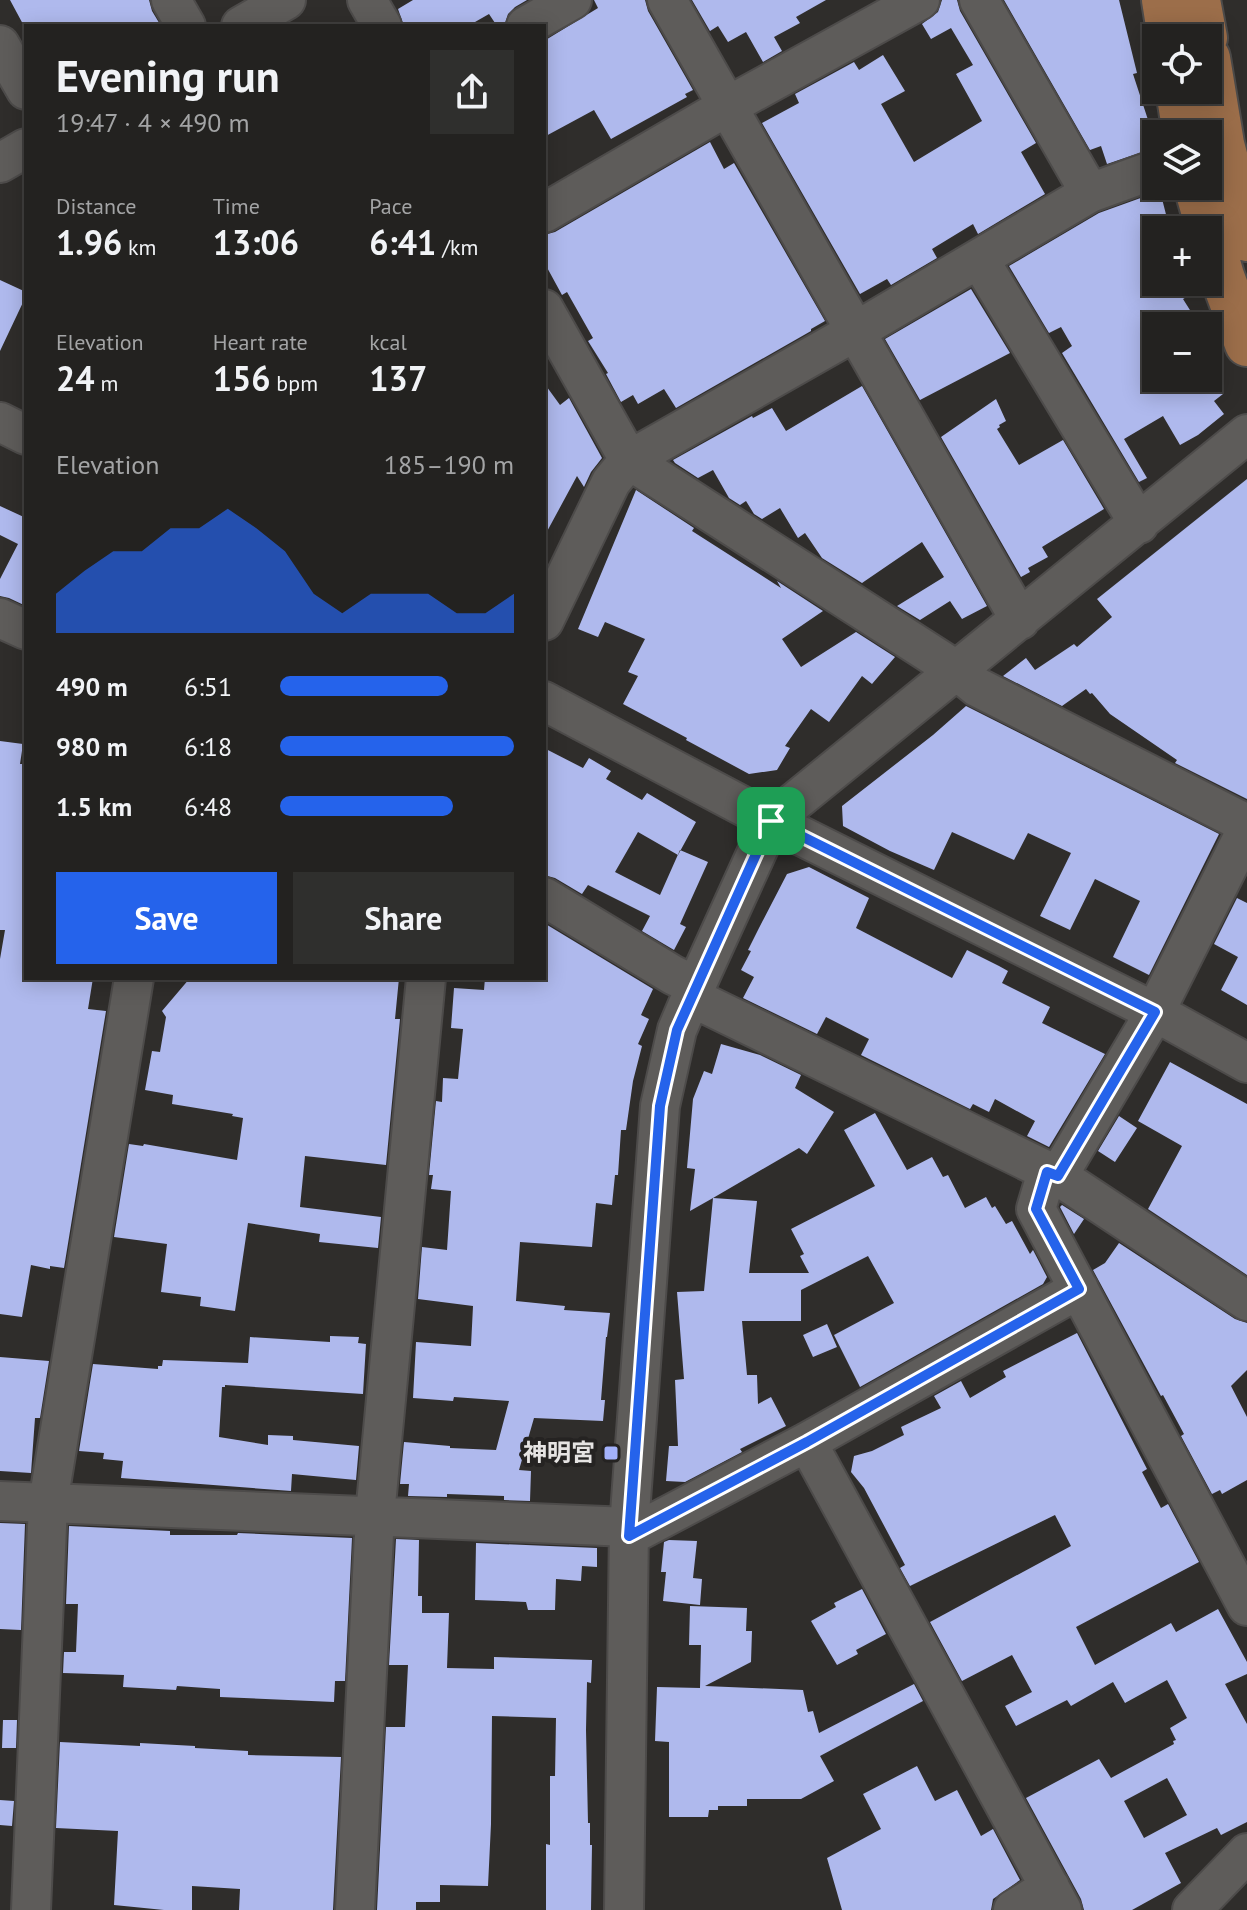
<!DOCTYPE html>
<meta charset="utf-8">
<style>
:root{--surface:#232220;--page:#2f2f2d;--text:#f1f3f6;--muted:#a3a4a5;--line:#403f3e;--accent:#2563eb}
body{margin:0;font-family:"PT Sans","Noto Sans JP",sans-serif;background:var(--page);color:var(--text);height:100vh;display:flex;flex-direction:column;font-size:30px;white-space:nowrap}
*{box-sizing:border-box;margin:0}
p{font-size:26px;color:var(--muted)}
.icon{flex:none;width:44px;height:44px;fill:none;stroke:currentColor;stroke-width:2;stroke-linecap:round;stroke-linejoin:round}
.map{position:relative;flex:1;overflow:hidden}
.sheet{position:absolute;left:24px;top:24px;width:522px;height:956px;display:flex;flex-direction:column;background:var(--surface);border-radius:0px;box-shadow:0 4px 20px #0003,0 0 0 2px var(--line)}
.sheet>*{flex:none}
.buttons{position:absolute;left:1142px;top:24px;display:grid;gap:16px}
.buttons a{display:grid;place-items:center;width:80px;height:80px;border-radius:0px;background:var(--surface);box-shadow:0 4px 20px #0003,0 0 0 2px var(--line);font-size:40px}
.pin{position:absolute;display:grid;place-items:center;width:68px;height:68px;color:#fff;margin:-34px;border-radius:16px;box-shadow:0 4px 12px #0006}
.round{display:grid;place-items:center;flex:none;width:84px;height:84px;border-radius:0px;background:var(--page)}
.headline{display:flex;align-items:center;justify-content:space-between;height:136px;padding:0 32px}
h1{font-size:44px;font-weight:800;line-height:60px}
.figures{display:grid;grid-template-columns:repeat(3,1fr);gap:12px;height:136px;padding:8px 32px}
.figures div{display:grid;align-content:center}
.figures b{font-size:34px;font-weight:800}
.figures small{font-size:22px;font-weight:400}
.figures p{font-size:22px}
.chart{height:224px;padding:16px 32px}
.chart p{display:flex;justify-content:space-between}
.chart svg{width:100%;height:144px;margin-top:8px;fill:var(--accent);opacity:.7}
.button{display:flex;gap:16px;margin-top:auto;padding:16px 32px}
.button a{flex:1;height:92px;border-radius:0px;background:var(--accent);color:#fff;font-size:32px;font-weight:800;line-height:92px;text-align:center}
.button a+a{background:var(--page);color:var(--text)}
ul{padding:0 32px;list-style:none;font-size:26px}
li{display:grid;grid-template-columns:128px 96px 1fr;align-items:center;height:60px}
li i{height:20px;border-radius:10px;background:var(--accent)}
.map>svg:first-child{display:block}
.building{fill:#afb9ed;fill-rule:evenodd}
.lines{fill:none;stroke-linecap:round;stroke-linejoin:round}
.minor-casing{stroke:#4d4b4a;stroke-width:42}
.major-casing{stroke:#4d4b4a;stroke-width:48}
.minor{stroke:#5e5c5a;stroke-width:38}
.major{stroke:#9c6e4a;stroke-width:44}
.route-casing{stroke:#fff;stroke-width:16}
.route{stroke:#2563eb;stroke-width:10}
.poi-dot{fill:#a4b2fc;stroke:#252322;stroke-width:3}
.labels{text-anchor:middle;stroke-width:8;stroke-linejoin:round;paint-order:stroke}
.poi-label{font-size:24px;font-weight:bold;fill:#e6e4e3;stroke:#252322;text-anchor:end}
</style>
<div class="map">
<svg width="1247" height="1910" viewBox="0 0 1247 1910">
<rect width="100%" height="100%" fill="#2f2d2b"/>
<path class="building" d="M10,0H149L152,11L161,26H24Z
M413,0H527L515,7L508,14L505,23L500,26H497L489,14L468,26H404L398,9Z
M594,0H645L648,11L693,90L685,94L687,97L611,139L594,110L544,137V41L598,8Z
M692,0H826L796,17L800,23L774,37L782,51L763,62L746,32L728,42L718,26L710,31Z
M942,0H957L960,11L1036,143L1021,152L1045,194L978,234L973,224L932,249L937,258L891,285L887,279L860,294L762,123L799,103L795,94L854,62L859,70L883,55L905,91L881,104L914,162L982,121L956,74L973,65L951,28L931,39L922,24L938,12Z
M1004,0H1119L1137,73L1133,74L1151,129L1148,130L1154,148L1107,164L1101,146L1090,150Z
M710,142L724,169L734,163L825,321L811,329V331L676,408L664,389L638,404L633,395L621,402L606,374L608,373L588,341L593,338L567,292L562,295L544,262V235L555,232Z
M1160,191L1170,230H1156V282H1198L1200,289L1183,299L1200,326H1156V378H1211L1223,394L1214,401L1224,414L1198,435L1180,445L1163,416L1124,439L1147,478L1139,482L1062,353L1072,346L1061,327L1049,333L1009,266L1099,213Z
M0,280L26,292V296L0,351Z
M971,289L1010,353L920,400L885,339Z
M544,383L560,405L569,398L602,458L591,472L584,487L577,476L544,537Z
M862,386L987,606L962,619L950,601L920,620L897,606L944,577L922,542L862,583L822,558L805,533L798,538L780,508L762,519L754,514L746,501L740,505L729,498L713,470L698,478L675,463L673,460L752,416L753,418L772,408L786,431Z
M996,399L1006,421L999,425L1000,427L997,429L1019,465L1063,440L1104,509L1042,547L1048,557L1028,568L1030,572L1021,577L941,437Z
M1247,479V799L1175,763L1177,760L1110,714L1092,693L1090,694L1086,689L1062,706L1003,676L1026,658L1035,670L1074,644L1077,647L1112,617L1097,599Z
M636,490L694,528L692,531L781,588L777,581L823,611L782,639L801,667L856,632L895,657L872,684L862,676L829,722L811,709L785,746L790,748L777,770L749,774L686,740L687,738L623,704L638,676L628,672L645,639L605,622L598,637L578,629Z
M0,506L26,518V606L9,598L0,596V579L18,544L0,535Z
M966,706L1219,834L1149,975L1113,957L1140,901L1095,879L1070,930L1040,916L1071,853L1028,833L1014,860L952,832L934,870L890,851L843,826L842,806L933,735Z
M0,741L23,744L20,764H26V978H93L88,1009L106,1011L64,1268L50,1266V1269L31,1265L22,1317L0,1314V959L5,930H0Z
M544,748L583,768L589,758L611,771L606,779L642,800L647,793L696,822L678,855L638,832L615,872L660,895L680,850L708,862L680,924L686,927L674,950L642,931L650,916L588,885L582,894L555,878L544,875Z
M809,867L869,898L856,928L952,978L967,950L999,966L1008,971L1002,983L1050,1007L1042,1023L1105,1054L1049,1147L1027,1136L1035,1121L995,1099L989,1112L973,1104L970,1109L861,1055L869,1039L826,1017L817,1034L743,998L754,977L741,970L751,951L748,950L759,928L787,874Z
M1237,898L1247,903V1005L1221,990L1238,957L1214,944Z
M544,923L653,989L641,1015L649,1019L638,1044L642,1046L633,1081L626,1130H621L618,1175H615L612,1205L596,1203L592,1247L520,1242L516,1301L565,1306L564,1310L610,1313L607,1337H606L601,1400H605L603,1421L534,1418L519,1470L531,1471L530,1501L504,1500V1496L447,1494V1497L408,1496L409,1484H400L404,1442L450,1446V1448L496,1450L509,1401L454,1397L453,1401L413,1398L416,1342L471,1346L473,1306L418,1299L422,1247L447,1250L451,1191L431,1189L433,1175H429L436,1101L442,1102L443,1078L458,1079L463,1029L451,1028L454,988L484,990L485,978H544Z
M190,978H399L395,1019H400L386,1165L305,1156L300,1207L381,1217L378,1248L319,1242L320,1234L248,1223L235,1311L200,1306L201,1297L161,1292L167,1244L114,1237L129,1144L143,1146L144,1144L237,1160L243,1118L232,1116L233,1114L172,1104L173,1095L145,1090L152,1051L160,1052L166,1017L162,1011Z
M721,1044L760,1055L801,1075L795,1088L834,1112L807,1154L799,1148L713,1198L757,1201L749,1273H809L800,1256L804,1254L791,1229L875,1186L844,1130L875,1113L907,1170L932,1157L943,1177L948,1175L965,1208L986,1197L992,1208L995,1206L1006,1224L1012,1221L1030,1254L1033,1250L1047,1277L1043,1284L860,1387L834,1335L894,1303L868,1256L801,1290V1321H742L747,1375H757L758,1404L771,1397L786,1426L740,1449L742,1452L685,1482L666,1481L669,1446H678L675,1380L684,1379L677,1292L704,1291L713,1198L690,1211L695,1169L687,1168L693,1099L704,1071L712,1074Z
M1170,1062L1247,1104V1275L1148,1209L1182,1146L1138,1121Z
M1119,1116L1137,1128L1115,1162L1098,1151Z
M1062,1205L1084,1219L1074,1234L1060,1207Z
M1119,1243L1235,1319L1247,1323V1370L1231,1386L1247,1417V1480L1222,1494L1220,1490L1212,1494L1181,1436L1184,1434L1163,1395L1161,1396L1093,1270L1105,1263Z
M827,1324L837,1347L813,1357L803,1335Z
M1077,1333L1147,1469L1142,1472L1161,1508L1168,1504L1199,1562L1076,1627L1095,1665L1171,1623L1176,1632L1218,1609L1247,1662V1674L1225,1684L1247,1724V1822L1221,1835L1217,1828L1165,1853L1181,1883L1132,1910H1084L1081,1899L1026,1798L1099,1759L1111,1778L1174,1744L1173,1741L1176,1740L1170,1728L1187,1718L1167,1680L1125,1703L1113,1682L1071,1706L1067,1700L1016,1726L1005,1706L1032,1692L1012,1655L962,1681L930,1622L1071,1546L1055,1515L910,1586L900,1568L905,1565L864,1488L851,1472L854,1456L872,1451L904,1435L901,1427L941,1408L934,1396L961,1381L970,1398L1006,1377L1003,1371ZM1167,1778L1187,1815L1144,1838L1124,1801Z
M330,1336L359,1337L358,1343L366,1344L363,1394L225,1385V1387H222L219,1437L268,1445V1435L293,1436V1440L359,1446L356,1480L292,1474L291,1491L121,1478L123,1461L103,1459L104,1453L79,1451L93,1364L158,1369V1366H162L163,1360L248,1363L250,1337L330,1342Z
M0,1357L49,1361L40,1418H35L31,1473L0,1471Z
M0,1523L25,1524L21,1630L0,1629Z
M69,1526L170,1531V1535H237L238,1533L352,1538L345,1681H335L334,1702L220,1697V1689L177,1686L176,1690L123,1687L124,1675L63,1673L64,1652H76L78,1604H66Z
M396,1539L419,1540L418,1596H422V1613H449L447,1668L494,1669V1657L592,1660L591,1683L587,1682L586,1730L588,1823H590V1845H592L591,1910H546V1844L550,1845V1776H555L556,1718L492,1716L491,1824L488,1886L440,1885V1902H416V1910H377L386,1727H405L408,1665H389Z
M669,1540L697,1541L693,1578L702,1579L700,1605L663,1601L666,1572H661L664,1542Z
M476,1543L597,1548V1567L582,1566L581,1581L556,1579L555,1610H528L526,1602L475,1600Z
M862,1589L886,1634L856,1650L858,1654L837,1665L811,1621L836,1607L834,1603Z
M690,1606L747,1608L746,1631H752L751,1662L705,1686L803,1690L808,1712L813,1711L819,1733L914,1684L923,1701L820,1756L834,1781L801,1799H747V1806H718V1810H709L708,1817H669V1742L655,1741L657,1687L700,1688L701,1645H689Z
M3,1720H17L16,1748H2Z
M60,1742L140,1746V1743L195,1746V1748L248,1751V1755L341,1757L333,1910H239L240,1889L192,1886V1910H164L114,1905L118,1831L56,1828Z
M917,1766L935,1801L957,1790L981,1836L993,1829L1020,1880L993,1899L991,1910H842L827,1858L881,1829L863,1794Z
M0,1800L14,1801L12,1826L0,1825Z"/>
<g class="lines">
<defs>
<path id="minor" d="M171,0L186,26
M367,0L382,26
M667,0L1020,620
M979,0L1090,193
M241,26L286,0
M526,26L572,0
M0,45L26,90
M0,163L26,148
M544,213L728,106L920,0
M979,259L1139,524
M544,309L629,460L956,670L977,687L1247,824
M0,422L26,435
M0,618L26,630
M544,621L611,482L629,460L856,331L1090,193L1156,169
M544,701L771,821L1155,1012L1247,1063
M544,897L673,975L696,986
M691,997L1058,1176L1247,1301
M1047,1172L1036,1209L1247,1606
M1058,1176L1155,1012L1247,829
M807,1442L1062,1910
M0,1501L629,1527
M629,1536L807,1442L1079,1289
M31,1910L48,1503L134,978
M355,1910L375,1515L426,978
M624,1910L629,1527L660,1106L677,1030L691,997L771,821L1247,434
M1013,1910L1050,1887
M1192,1910L1247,1853"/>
<path id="major" d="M1164,0L1170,38
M1198,0L1205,38
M1208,58L1222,144L1247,239
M1178,90L1185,134
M1196,186L1222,276L1247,344"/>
</defs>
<use href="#minor" class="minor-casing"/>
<use href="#major" class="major-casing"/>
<use href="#minor" class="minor"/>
<use href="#major" class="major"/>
</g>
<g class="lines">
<defs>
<path id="route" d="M771,821L1155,1012L1058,1176L1047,1172L1036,1209L1079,1289L807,1442L629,1536L660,1106L677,1030Z"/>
</defs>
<use href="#route" class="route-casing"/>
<use href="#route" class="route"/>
</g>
<rect class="poi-dot" x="603" y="1445" width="16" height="16" rx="4"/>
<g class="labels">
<g class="poi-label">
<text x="595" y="1461">神明宮</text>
</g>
</g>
</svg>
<div class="buttons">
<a><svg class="icon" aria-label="locate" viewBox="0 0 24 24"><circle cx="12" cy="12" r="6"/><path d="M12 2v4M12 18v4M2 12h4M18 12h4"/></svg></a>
<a><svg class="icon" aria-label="layers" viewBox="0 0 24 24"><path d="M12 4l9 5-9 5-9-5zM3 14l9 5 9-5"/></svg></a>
<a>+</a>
<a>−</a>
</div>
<div class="pin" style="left:771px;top:821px;background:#1e9e55"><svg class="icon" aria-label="arrive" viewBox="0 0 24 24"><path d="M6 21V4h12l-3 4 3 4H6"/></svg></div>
<section class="sheet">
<div class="headline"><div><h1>Evening run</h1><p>19:47 · 4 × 490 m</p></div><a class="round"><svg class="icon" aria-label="share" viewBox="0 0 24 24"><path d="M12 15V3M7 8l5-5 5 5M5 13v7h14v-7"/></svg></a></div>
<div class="figures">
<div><p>Distance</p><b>1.96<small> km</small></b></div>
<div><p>Time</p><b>13:06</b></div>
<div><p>Pace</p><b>6:41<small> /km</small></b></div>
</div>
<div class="figures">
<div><p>Elevation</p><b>24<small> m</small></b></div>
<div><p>Heart rate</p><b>156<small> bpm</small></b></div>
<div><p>kcal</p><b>137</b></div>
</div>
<div class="chart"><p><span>Elevation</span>185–190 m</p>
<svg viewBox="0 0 160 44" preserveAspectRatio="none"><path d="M0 44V32L10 25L20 19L30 19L40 12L50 12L60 6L70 12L80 19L90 32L100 38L110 32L120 32L130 32L140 38L150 38L160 32V44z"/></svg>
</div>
<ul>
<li><b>490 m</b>6:51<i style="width:72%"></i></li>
<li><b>980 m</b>6:18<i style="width:100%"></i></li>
<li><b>1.5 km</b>6:48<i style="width:74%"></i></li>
</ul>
<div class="button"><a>Save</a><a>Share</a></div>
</section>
</div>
